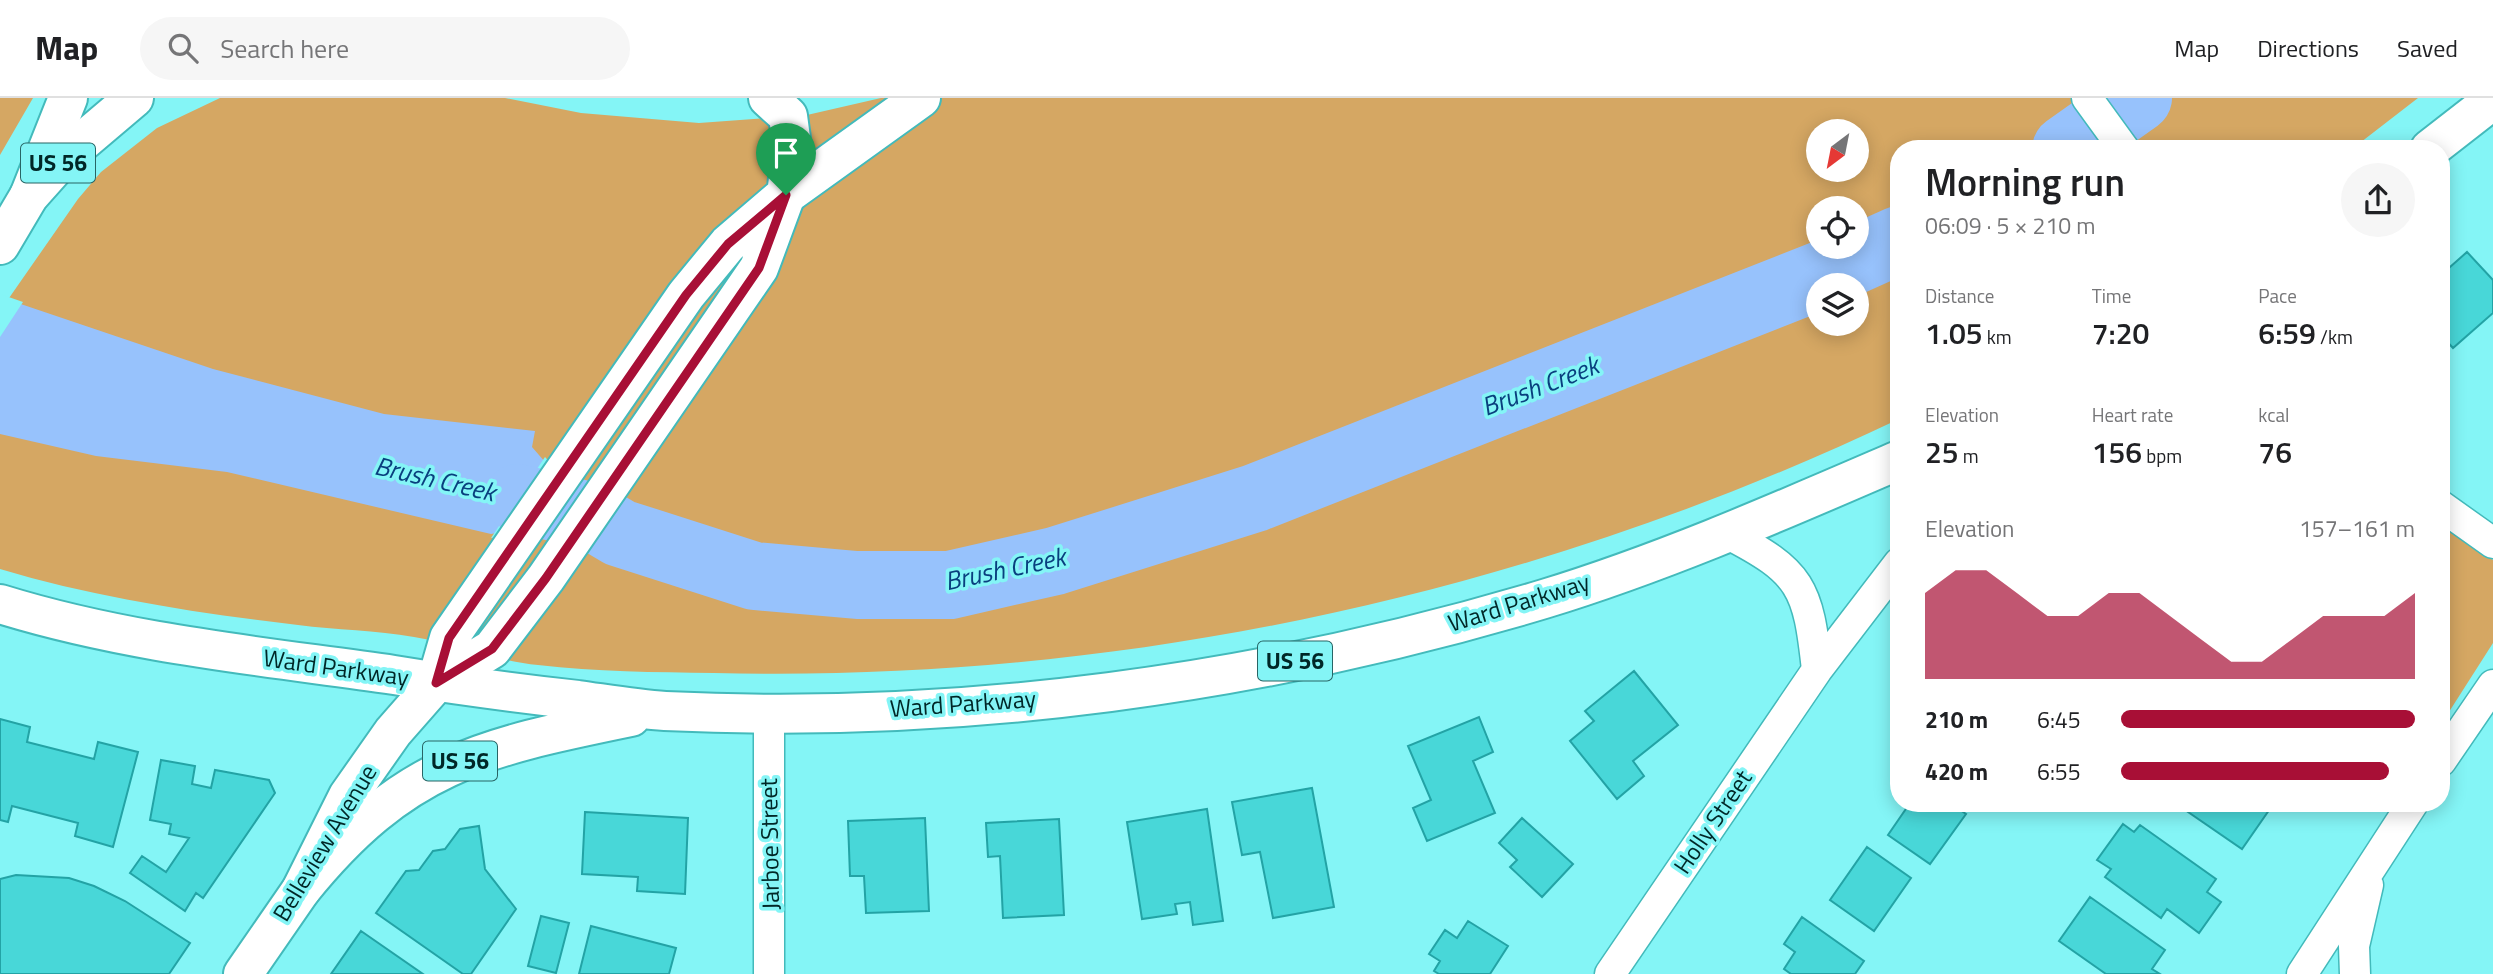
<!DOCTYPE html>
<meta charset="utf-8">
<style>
:root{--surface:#fff;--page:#f6f6f6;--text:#202124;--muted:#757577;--line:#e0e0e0;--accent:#a80f36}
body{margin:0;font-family:"Titillium Web",sans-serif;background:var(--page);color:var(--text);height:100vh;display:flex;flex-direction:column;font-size:26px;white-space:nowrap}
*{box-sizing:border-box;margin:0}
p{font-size:23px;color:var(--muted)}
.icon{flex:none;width:38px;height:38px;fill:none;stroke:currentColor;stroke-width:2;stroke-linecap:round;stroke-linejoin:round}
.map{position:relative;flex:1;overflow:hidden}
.panel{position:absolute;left:1890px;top:42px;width:560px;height:672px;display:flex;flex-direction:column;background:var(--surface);border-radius:28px;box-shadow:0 4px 18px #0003}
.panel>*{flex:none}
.needle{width:46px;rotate:212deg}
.fabs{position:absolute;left:1806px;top:21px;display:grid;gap:14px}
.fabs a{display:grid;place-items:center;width:63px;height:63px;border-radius:50%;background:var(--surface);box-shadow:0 4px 18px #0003;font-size:35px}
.pin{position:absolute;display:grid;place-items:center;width:60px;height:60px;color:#fff;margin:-72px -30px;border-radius:50% 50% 50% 0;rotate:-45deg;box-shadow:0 0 7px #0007}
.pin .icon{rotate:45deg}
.round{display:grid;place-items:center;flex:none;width:74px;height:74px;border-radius:37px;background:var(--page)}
.head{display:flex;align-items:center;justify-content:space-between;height:119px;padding:0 35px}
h1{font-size:38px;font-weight:600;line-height:52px}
.stats{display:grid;grid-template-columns:repeat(3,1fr);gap:10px;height:119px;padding:7px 35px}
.stats div{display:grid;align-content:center}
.stats b{font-size:30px;font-weight:600}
.stats small{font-size:19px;font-weight:400}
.stats p{font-size:19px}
.chart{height:196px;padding:14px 35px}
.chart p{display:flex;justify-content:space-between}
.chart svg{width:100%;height:126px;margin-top:7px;fill:var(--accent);opacity:.7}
ul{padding:0 35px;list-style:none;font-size:23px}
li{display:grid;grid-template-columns:112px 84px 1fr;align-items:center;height:52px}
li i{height:18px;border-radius:9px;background:var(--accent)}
header{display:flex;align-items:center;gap:42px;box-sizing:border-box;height:98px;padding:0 35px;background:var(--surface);border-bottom:2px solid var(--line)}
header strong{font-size:33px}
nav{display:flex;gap:38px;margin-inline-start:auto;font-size:24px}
.search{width:490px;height:63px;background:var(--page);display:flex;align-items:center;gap:18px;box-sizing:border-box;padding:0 24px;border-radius:38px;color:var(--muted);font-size:26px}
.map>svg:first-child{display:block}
.green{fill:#d5a763;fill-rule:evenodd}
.water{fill:#97c2fc}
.pier{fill:#84f5f6}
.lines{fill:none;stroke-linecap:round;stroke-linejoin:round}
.river{stroke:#97c2fc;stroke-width:68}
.building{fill:#48d7d8;stroke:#23a3a5;stroke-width:2}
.street-casing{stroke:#43babb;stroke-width:33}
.primary-casing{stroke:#43babb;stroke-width:42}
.highway-casing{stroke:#43babb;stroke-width:42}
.street{stroke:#fff;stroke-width:30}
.primary{stroke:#fff;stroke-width:38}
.highway{stroke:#fff;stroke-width:38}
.route-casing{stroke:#fff;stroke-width:14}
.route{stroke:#a80f36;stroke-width:9}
.labels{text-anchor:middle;stroke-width:7;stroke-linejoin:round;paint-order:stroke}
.shield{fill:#84f5f6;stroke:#286565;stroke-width:2}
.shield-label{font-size:23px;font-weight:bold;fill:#002727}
.street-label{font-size:24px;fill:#002727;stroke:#84f5f6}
.water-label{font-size:26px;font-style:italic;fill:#093f7e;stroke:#84f5f6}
</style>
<header>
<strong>Map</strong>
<div class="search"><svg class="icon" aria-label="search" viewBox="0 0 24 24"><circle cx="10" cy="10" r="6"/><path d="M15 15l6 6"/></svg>Search here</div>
<nav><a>Map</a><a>Directions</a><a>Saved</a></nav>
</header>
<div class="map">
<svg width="2493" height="876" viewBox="0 0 2493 876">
<rect width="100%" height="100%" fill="#84f5f6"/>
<path class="green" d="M0,0H33L0,57Z
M220,0H505L581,15L699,25L807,17L881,0H2418L2352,51H1899V321C1532,496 1121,585 714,575C655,574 596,574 538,567C496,563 456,546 414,539C376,532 336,532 298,527C197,515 97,500 0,471V213L78,101L101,74L157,30ZM1818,33H1857V72H1818ZM1818,110H1857V149H1818ZM1818,187H1857V226H1818Z
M2441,427L2493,462V545L2447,617L2441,620Z"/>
<path class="water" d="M0,199L213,271L384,316L535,333L532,349L593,419L491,436L227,374L96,358L0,336Z"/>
<path class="pier" d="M0,196L23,204L0,239Z
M545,359L596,416L594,422L491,440Z"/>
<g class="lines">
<path class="river" d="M2066,51L2138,0
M518,400L593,419L620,435L754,478L857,487H950L1055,463L1255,400L1819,178L1899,142"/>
</g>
<path class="building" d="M2467,154L2493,182V215L2453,250L2441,237V177Z
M1634,573L1678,627L1633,663L1644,678L1617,701L1570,643L1594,623L1585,613Z
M1479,619L1493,654L1473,663L1495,715L1427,743L1413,710L1431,702L1408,648Z
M0,621L30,629L27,644L94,661L98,644L138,654L113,749L75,738L78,725L12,708L8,724L0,722Z
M161,662L195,668L192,686L211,690L215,672L269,682L275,695L203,800L196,795L185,813L130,775L142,758L166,774L189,740L169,736L171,726L150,722Z
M1312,690L1334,809L1273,820L1260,754L1242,757L1232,704Z
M1910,705H1950L1966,716L1930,766L1888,737Z
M2175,705H2274L2242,751Z
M1207,711L1223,823L1193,827L1190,804L1175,806L1177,816L1142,821L1127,724Z
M585,714L688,720L685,796L637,793L638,779L582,776Z
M925,720L929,813L866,815L864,778H850L848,723Z
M1522,720L1573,766L1542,799L1510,769L1517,762L1499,745Z
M1059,721L1064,817L1003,820L1000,758L988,759L986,725Z
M2123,726L2134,734L2140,727L2216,781L2207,794L2221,804L2199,835L2167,811L2161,820L2105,779L2111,771L2097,762Z
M479,728L485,771L516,811L471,876H463L376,815L406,773L419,772L433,753L445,751L460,731Z
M1867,749L1911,780L1874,833L1830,802Z
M16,777L69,780L94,788L125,803L190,845L169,876H0V781Z
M2090,799L2165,852L2152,871L2160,876H2106L2059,843Z
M541,818L569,825L556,875L528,868Z
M1802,819L1864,863L1855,876H1791L1784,871L1795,854L1784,846Z
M1468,823L1508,848L1490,876H1439L1434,873L1440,863L1429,856L1445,832L1457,840Z
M591,828L676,850L669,876H579Z
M361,833L423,876H331Z"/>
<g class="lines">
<defs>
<path id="street" d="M2087,0L2124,51
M2441,408L2493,445
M1726,435C1802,474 1808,489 1817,572
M769,615V876
M2441,663L2493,587
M1610,876L1817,572L1899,465
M2302,876L2413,705
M2355,876L2354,848L2368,787"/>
<path id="primary" d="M0,147L29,98L62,61L134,0
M436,585L449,540L686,197L728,146L784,98
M243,876L301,792L348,698L393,634L436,585L492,551L546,480L759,170L786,97L792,48L788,18L768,0"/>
<path id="highway" d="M2430,51L2493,2
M786,97L921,0
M29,98L68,0
M0,506C129,546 262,558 394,577C455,587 516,595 578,602C607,606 636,611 665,613C961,627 1261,586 1544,501C1665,464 1783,412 1899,362
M301,792C403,666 480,650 631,619"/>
</defs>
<use href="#street" class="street-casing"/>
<use href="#primary" class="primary-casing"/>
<use href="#highway" class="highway-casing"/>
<use href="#street" class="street"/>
<use href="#primary" class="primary"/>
<use href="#highway" class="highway"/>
</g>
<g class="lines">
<defs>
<path id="route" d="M786,97L759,170L546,480L492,551L436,585L449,540L686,197L728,146Z"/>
</defs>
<use href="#route" class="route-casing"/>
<use href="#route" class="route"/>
</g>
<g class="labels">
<g class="shield">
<rect x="21" y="45.5" width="74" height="39" rx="5"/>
<rect x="1258" y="543.5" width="74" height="39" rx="5"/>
<rect x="423" y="643.5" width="74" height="39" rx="5"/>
</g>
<g class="shield-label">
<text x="58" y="73">US 56</text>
<text x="1295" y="571">US 56</text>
<text x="460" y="671">US 56</text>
</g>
<g class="street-label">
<text transform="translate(1519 505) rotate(-17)" y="8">Ward Parkway</text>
<text transform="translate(336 570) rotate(8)" y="8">Ward Parkway</text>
<text transform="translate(963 606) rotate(-4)" y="8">Ward Parkway</text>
<text transform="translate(1713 724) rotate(-56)" y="8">Holly Street</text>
<text transform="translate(325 745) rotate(-59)" y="8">Belleview Avenue</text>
<text transform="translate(770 746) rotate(-91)" y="8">Jarboe Street</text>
</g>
<g class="water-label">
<text transform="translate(1540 288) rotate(-21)" y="9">Brush Creek</text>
<text transform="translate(435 381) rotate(13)" y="9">Brush Creek</text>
<text transform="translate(1005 471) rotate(-12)" y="9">Brush Creek</text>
</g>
</g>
</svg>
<div class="fabs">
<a><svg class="needle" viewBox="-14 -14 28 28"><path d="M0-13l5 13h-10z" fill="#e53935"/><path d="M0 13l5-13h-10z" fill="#757577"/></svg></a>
<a><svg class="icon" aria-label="locate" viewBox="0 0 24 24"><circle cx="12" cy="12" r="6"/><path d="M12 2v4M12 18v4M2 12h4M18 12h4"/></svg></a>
<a><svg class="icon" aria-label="layers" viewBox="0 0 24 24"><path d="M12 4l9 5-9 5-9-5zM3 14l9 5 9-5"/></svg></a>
</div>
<div class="pin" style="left:786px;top:97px;background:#1e9e55"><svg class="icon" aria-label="arrive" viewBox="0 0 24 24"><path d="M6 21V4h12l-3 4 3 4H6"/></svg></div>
<section class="panel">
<div class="head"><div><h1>Morning run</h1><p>06:09 · 5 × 210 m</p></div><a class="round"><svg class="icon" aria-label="share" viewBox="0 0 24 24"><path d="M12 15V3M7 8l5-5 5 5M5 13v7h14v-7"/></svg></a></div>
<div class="stats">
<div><p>Distance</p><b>1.05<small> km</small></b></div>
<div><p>Time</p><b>7:20</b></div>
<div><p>Pace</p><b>6:59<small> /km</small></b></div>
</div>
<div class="stats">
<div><p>Elevation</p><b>25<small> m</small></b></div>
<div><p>Heart rate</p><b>156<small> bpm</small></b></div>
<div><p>kcal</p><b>76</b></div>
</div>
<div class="chart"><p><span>Elevation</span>157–161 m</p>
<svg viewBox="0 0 160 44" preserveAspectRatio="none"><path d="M0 44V14L10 6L20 6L30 14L40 22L50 22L60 14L70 14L80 22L90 30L100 38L110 38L120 30L130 22L140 22L150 22L160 14V44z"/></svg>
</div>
<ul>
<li><b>210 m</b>6:45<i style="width:100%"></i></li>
<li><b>420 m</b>6:55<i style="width:91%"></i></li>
</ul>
</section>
</div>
